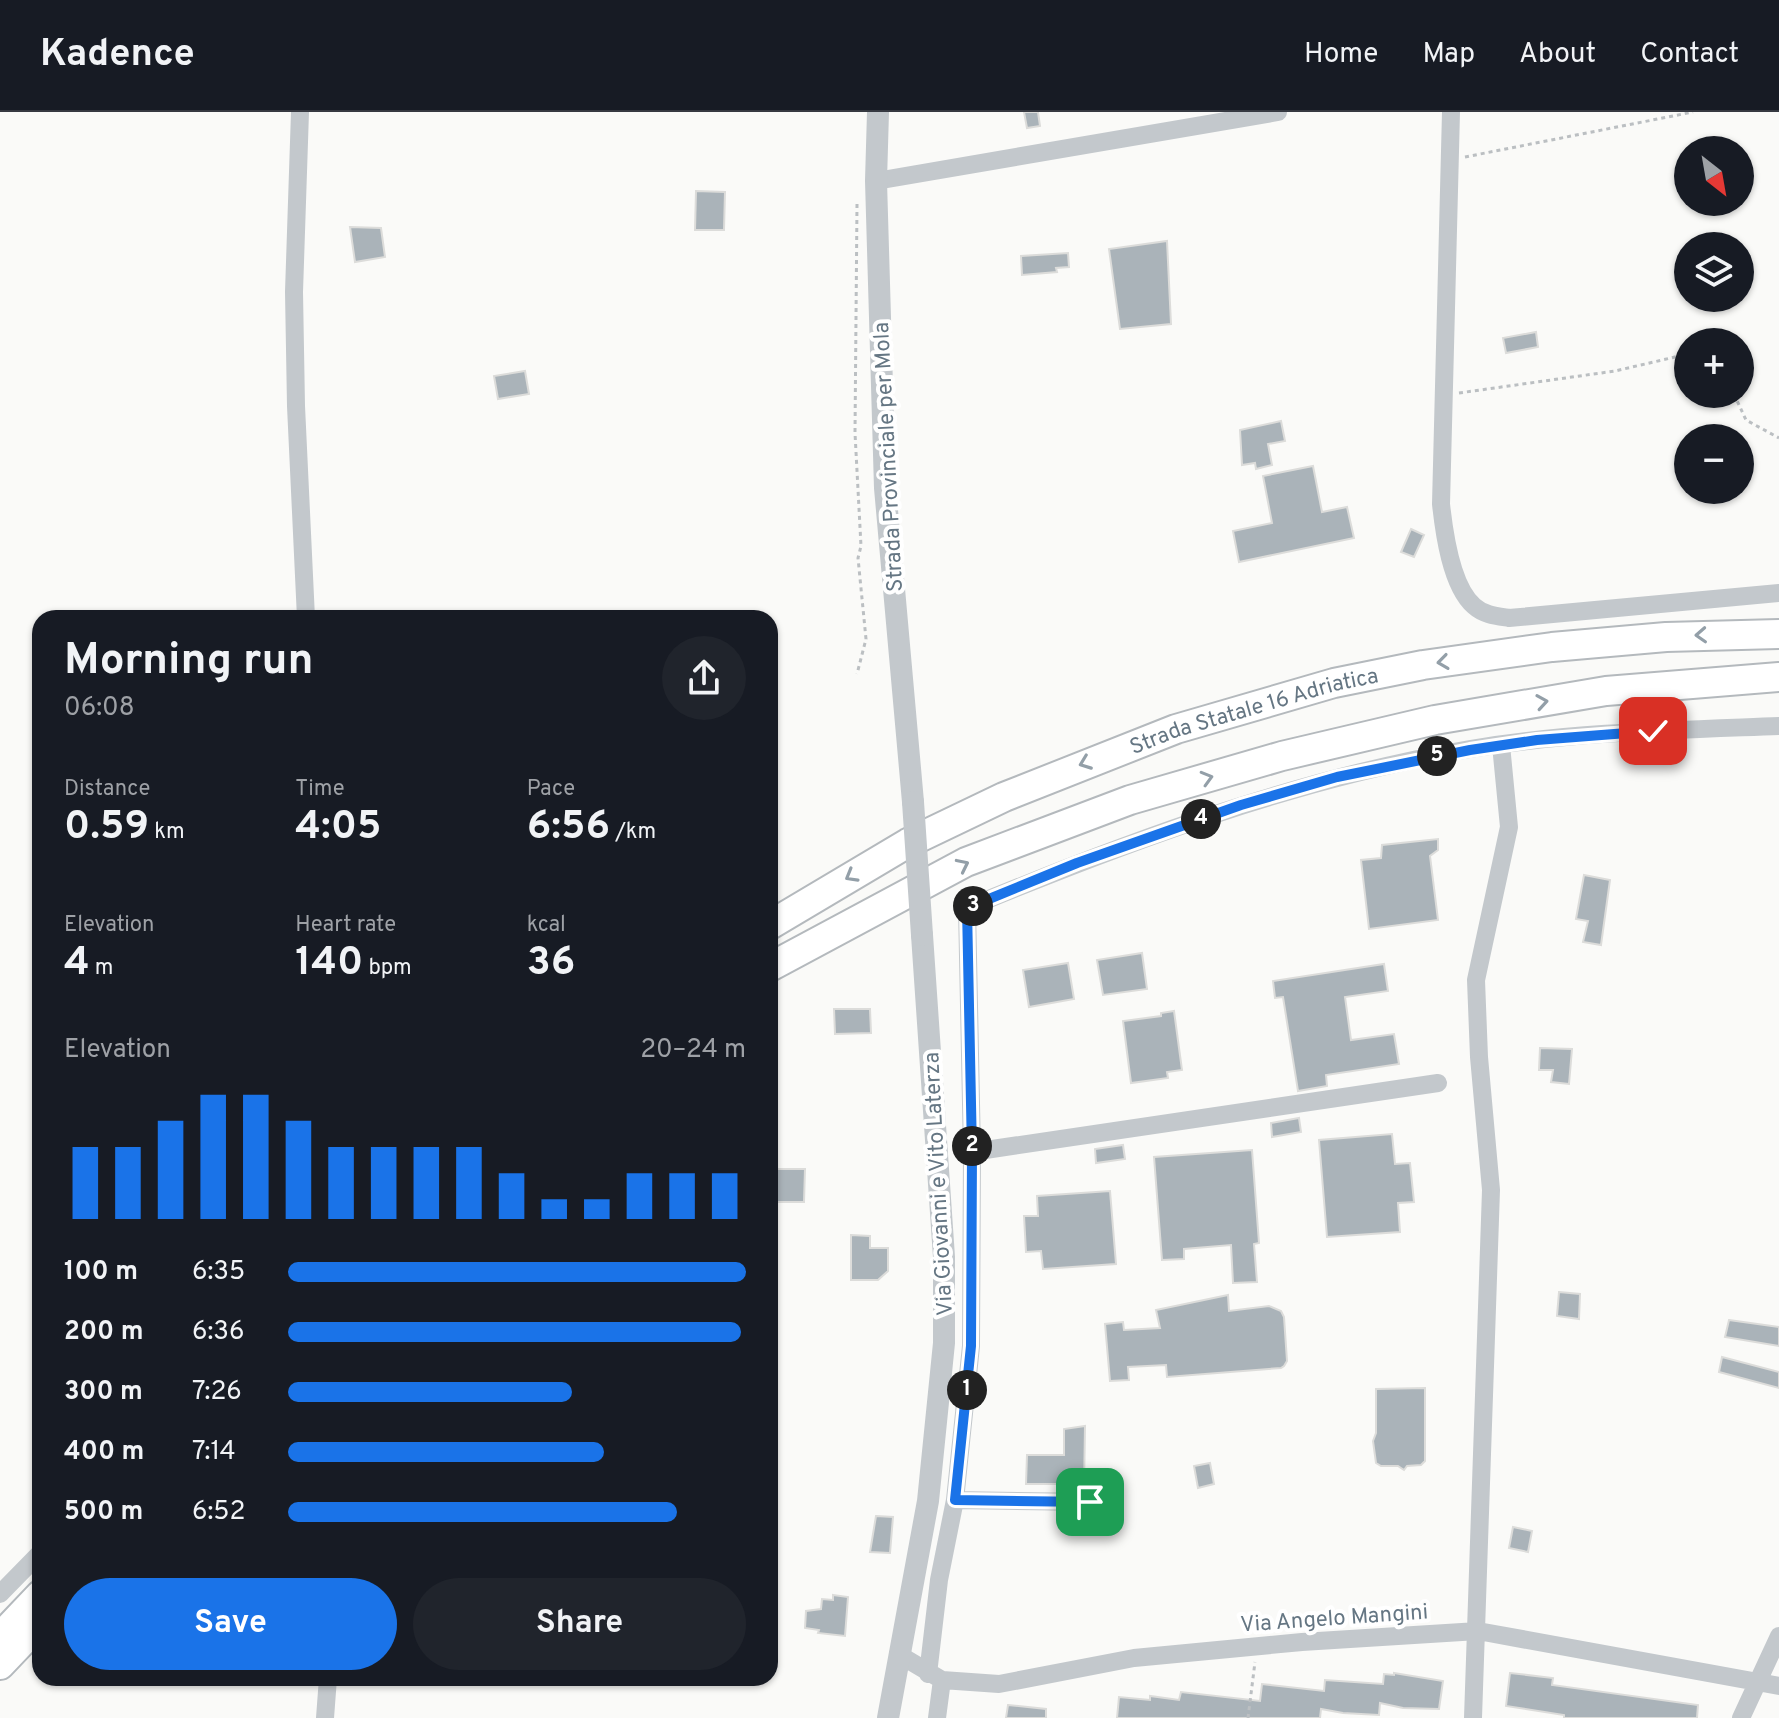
<!DOCTYPE html>
<meta charset="utf-8">
<style>
:root{--surface:#171b24;--page:#20242c;--text:#f1f3f6;--muted:#9ea1a6;--line:#363941;--accent:#1a73e8}
body{margin:0;font-family:Overpass,sans-serif;background:var(--page);color:var(--text);height:100vh;display:flex;flex-direction:column;font-size:30px;white-space:nowrap}
*{box-sizing:border-box;margin:0}
p{font-size:26px;color:var(--muted)}
.icon{flex:none;width:44px;height:44px;fill:none;stroke:currentColor;stroke-width:2;stroke-linecap:round;stroke-linejoin:round}
.map{position:relative;flex:1;overflow:hidden}
.drawer{position:absolute;left:32px;top:498px;width:746px;height:1076px;display:flex;flex-direction:column;background:var(--surface);border-radius:24px;box-shadow:0 2px 6px #0004}
.drawer>*{flex:none}
.needle{width:52px;rotate:149deg}
.tools{position:absolute;left:1674px;top:24px;display:grid;gap:16px}
.tools a{display:grid;place-items:center;width:80px;height:80px;border-radius:50%;background:var(--surface);box-shadow:0 2px 6px #0004;font-size:40px}
.pin{position:absolute;display:grid;place-items:center;width:68px;height:68px;color:#fff;margin:-34px;border-radius:16px;box-shadow:0 4px 12px #0006}
.km{position:absolute;width:40px;height:40px;margin:-20px;border-radius:50%;background:#222;color:#fff;font-size:22px;line-height:40px;text-align:center}
.round{display:grid;place-items:center;flex:none;width:84px;height:84px;border-radius:42px;background:var(--page)}
.headline{display:flex;align-items:center;justify-content:space-between;height:136px;padding:0 32px}
h1{font-size:44px;font-weight:700;line-height:60px}
.metrics{display:grid;grid-template-columns:repeat(3,1fr);gap:12px;height:136px;padding:8px 32px}
.metrics div{display:grid;align-content:center}
.metrics b{font-size:40px;font-weight:700}
.metrics small{font-size:22px;font-weight:400}
.metrics p{font-size:22px}
.chart{height:224px;padding:16px 32px}
.chart p{display:flex;justify-content:space-between}
.chart svg{width:100%;height:144px;margin-top:8px;stroke:var(--accent);stroke-width:6}
.action{display:flex;gap:16px;margin-top:auto;padding:16px 32px}
.action a{flex:1;height:92px;border-radius:48px;background:var(--accent);color:#fff;font-size:32px;font-weight:700;line-height:92px;text-align:center}
.action a+a{background:var(--page);color:var(--text)}
ul{padding:0 32px;list-style:none;font-size:26px}
li{display:grid;grid-template-columns:128px 96px 1fr;align-items:center;height:60px}
li i{height:20px;border-radius:10px;background:var(--accent)}
header{display:flex;align-items:center;gap:48px;box-sizing:border-box;height:112px;padding:0 40px;background:var(--surface);border-bottom:2px solid var(--line)}
header strong{font-size:38px}
nav{display:flex;gap:44px;margin-inline-start:auto;font-size:28px}
.map>svg:first-child{display:block}
.building{fill:#aab3b9;stroke:#dcdcda;stroke-width:2}
.lines{fill:none;stroke-linecap:round;stroke-linejoin:round}
.trunk-casing{stroke:#b4b9bd;stroke-width:32}
.path{stroke:#bbbfc2;stroke-width:3;stroke-dasharray:4 4;stroke-linecap:butt}
.minor{stroke:#c3c8cc;stroke-width:18}
.tertiary{stroke:#c3c8cc;stroke-width:22}
.trunk{stroke:#fff;stroke-width:28}
.tertiary-bridge{stroke:#c3c8cc;stroke-width:22}
.oneway{stroke:#939fa8}
.route-casing{stroke:#fff;stroke-width:16}
.route{stroke:#1a73e8;stroke-width:10}
.labels{text-anchor:middle;stroke-width:8;stroke-linejoin:round;paint-order:stroke}
.street-label{font-size:22px;fill:#657683;stroke:#fff}
</style>
<header>
<strong>Kadence</strong>
<nav><a>Home</a><a>Map</a><a>About</a><a>Contact</a></nav>
</header>
<div class="map">
<svg width="1779" height="1606" viewBox="0 0 1779 1606">
<rect width="100%" height="100%" fill="#fafaf8"/>
<path class="building" d="M1024,0H1038L1040,14L1027,16Z
M696,79L725,80L724,118H695Z
M350,115L381,116L385,145L355,150Z
M1167,129L1171,212L1120,217L1109,137Z
M1068,141L1069,155L1056,156L1057,160L1022,163L1021,144Z
M1536,220L1538,235L1506,241L1503,226Z
M525,259L529,282L498,287L494,264Z
M1281,309L1285,329L1268,332L1272,353L1256,357L1255,351L1242,353L1240,318Z
M1313,354L1322,400L1347,395L1354,426L1239,450L1233,419L1272,411L1263,364Z
M1411,417L1424,423L1414,445L1401,440Z
M1438,727V738L1430,744L1438,808L1369,817L1361,748L1381,746L1382,733Z
M1584,763L1610,768L1601,833L1583,830L1588,809L1576,807Z
M1142,841L1147,877L1103,883L1097,848Z
M1068,851L1074,887L1029,895L1023,858Z
M1384,852L1388,879L1345,885L1351,928L1394,922L1399,952L1326,963L1327,974L1298,979L1283,885L1275,886L1273,869Z
M834,897H870L871,921L835,922Z
M1174,899L1182,958L1167,960L1168,966L1131,971L1123,909L1161,904V901Z
M1540,936L1572,937L1569,972L1551,970L1553,958H1539Z
M1299,1006L1301,1020L1272,1025L1271,1011Z
M1392,1022L1395,1052L1410,1051L1414,1090L1398,1091L1400,1120L1327,1125L1319,1028Z
M1123,1033L1125,1047L1096,1051L1095,1037Z
M1252,1038L1259,1131L1254,1132L1257,1170L1233,1171L1231,1133L1184,1137V1147L1162,1148L1154,1045Z
M772,1057H805L804,1090H777V1084H770Z
M1110,1079L1116,1152L1043,1157L1041,1139L1026,1140L1024,1104H1038L1037,1084Z
M851,1123L870,1124V1136H888V1159L878,1168H851Z
M1559,1180L1580,1182L1579,1207L1557,1204Z
M1228,1183L1229,1199L1269,1194L1281,1199L1284,1205L1287,1249L1284,1254L1281,1256L1167,1265L1166,1253L1128,1255L1129,1268L1110,1269L1105,1212L1123,1210L1124,1218L1160,1216L1156,1198Z
M1729,1208L1779,1215V1234L1725,1225Z
M1722,1245L1779,1260V1276L1719,1260Z
M1425,1276V1349L1421,1353L1407,1354L1404,1358L1398,1354H1381L1376,1351L1373,1329L1376,1321V1277Z
M1085,1314L1084,1378H1068V1372H1026L1027,1343H1064V1317Z
M1210,1351L1214,1372L1198,1376L1194,1354Z
M876,1404L893,1405L890,1441L870,1440Z
M1513,1415L1532,1419L1528,1440L1509,1436Z
M833,1483L848,1485L845,1524L818,1521L819,1518L805,1516L806,1499L821,1497L822,1487L833,1488Z
M1394,1561L1443,1569L1439,1597L1403,1596L1380,1591L1379,1603L1343,1601L1321,1597L1320,1606H1117L1119,1585L1150,1588V1584L1179,1588L1181,1580L1260,1589L1262,1572L1324,1579L1325,1568L1383,1572L1384,1562L1394,1563Z
M1510,1561L1553,1566L1552,1573L1698,1593L1697,1606H1564V1603L1506,1594Z
M1008,1593L1046,1597V1606H1006Z"/>
<g class="lines">
<defs>
<g id="trunk">
<path id="s1" d="M770,813L908,731L1004,685L1176,617L1334,571L1423,553L1552,535L1666,525L1779,522"/>
<path d="M770,855L966,750L1130,688L1282,644L1435,608L1606,579L1779,565"/>
<path d="M0,1525L40,1483"/>
<path d="M0,1553L40,1511"/>
</g>
</defs>
<use href="#trunk" class="trunk-casing"/>
<path class="path" d="M1465,45L1693,0
M857,92L855,321L861,434L858,446L866,527L857,562
M1459,281L1615,259L1688,242
M1734,282L1746,308L1779,326
M1248,1606L1255,1550"/>
<path class="minor" d="M300,0L294,180L296,294L306,506
M1451,0L1441,392C1444,420 1451,474 1474,494C1484,503 1496,504 1509,506L1779,481
M876,69L1278,0
M972,1040L1438,971
M955,1388L1090,1390
M0,1482L40,1441
M898,1542L942,1568L999,1572L1134,1546L1302,1530L1478,1519L1779,1574
M928,1562L939,1468L955,1388L971,1234L972,1040L967,796C1130,729 1295,667 1470,637C1572,620 1676,618 1779,614
M325,1606L328,1566
M937,1606L942,1568
M1473,1606L1491,1078L1479,945L1476,868L1509,715L1501,633
M1741,1606L1779,1524"/>
<path class="tertiary" d="M878,0L876,69L885,376L913,690
M888,1606L928,1389L944,1231V1145L922,823"/>
<use href="#trunk" class="trunk"/>
<path class="tertiary-bridge" d="M913,690L922,823"/>
</g>
<defs><path id="oneway-chevron" d="M-2-3.5L2.5 0L-2 3.5" fill="none" stroke-width="1.6" stroke-linecap="round" stroke-linejoin="round" transform="scale(2)"/></defs>
<g class="oneway">
<use href="#oneway-chevron" transform="translate(1701 523) rotate(177)"/>
<use href="#oneway-chevron" transform="translate(1443 550) rotate(172)"/>
<use href="#oneway-chevron" transform="translate(1542 590) rotate(-9)"/>
<use href="#oneway-chevron" transform="translate(1085 651) rotate(159)"/>
<use href="#oneway-chevron" transform="translate(1207 666) rotate(-16)"/>
<use href="#oneway-chevron" transform="translate(963 753) rotate(-26)"/>
<use href="#oneway-chevron" transform="translate(851 764) rotate(150)"/>
</g>
<g class="lines">
<defs>
<path id="route" d="M1090,1390L955,1388L971,1234L972,1040L967,796L1077,751L1241,693L1337,665L1470,638L1537,628L1653,619"/>
</defs>
<use href="#route" class="route-casing"/>
<use href="#route" class="route"/>
</g>
<g class="labels">
<g class="street-label">
<text transform="translate(887 345) rotate(-93)" y="8">Strada Provinciale per Mola</text>
<text dy="8" stroke="none"><textPath href="#s1" startOffset="532">Strada Statale 16 Adriatica</textPath></text>
<text transform="translate(937 1072) rotate(-93)" y="8">Via Giovanni e Vito Laterza</text>
<text transform="translate(1334 1505) rotate(-4)" y="8">Via Angelo Mangini</text>
</g>
</g>
</svg>
<div class="tools">
<a><svg class="needle" viewBox="-14 -14 28 28"><path d="M0-13l5 13h-10z" fill="#e53935"/><path d="M0 13l5-13h-10z" fill="#9ea1a6"/></svg></a>
<a><svg class="icon" aria-label="layers" viewBox="0 0 24 24"><path d="M12 4l9 5-9 5-9-5zM3 14l9 5 9-5"/></svg></a>
<a>+</a>
<a>−</a>
</div>
<div class="pin" style="left:1090px;top:1390px;background:#1e9e55"><svg class="icon" aria-label="arrive" viewBox="0 0 24 24"><path d="M6 21V4h12l-3 4 3 4H6"/></svg></div>
<div class="pin" style="left:1653px;top:619px;background:#d93025"><svg class="icon" aria-label="check" viewBox="0 0 24 24"><path d="M5 12l5 5 9-10"/></svg></div>
<b class="km" style="left:967px;top:1278px">1</b>
<b class="km" style="left:972px;top:1034px">2</b>
<b class="km" style="left:973px;top:794px">3</b>
<b class="km" style="left:1201px;top:707px">4</b>
<b class="km" style="left:1437px;top:644px">5</b>
<section class="drawer">
<div class="headline"><div><h1>Morning run</h1><p>06:08</p></div><a class="round"><svg class="icon" aria-label="share" viewBox="0 0 24 24"><path d="M12 15V3M7 8l5-5 5 5M5 13v7h14v-7"/></svg></a></div>
<div class="metrics">
<div><p>Distance</p><b>0.59<small> km</small></b></div>
<div><p>Time</p><b>4:05</b></div>
<div><p>Pace</p><b>6:56<small> /km</small></b></div>
</div>
<div class="metrics">
<div><p>Elevation</p><b>4<small> m</small></b></div>
<div><p>Heart rate</p><b>140<small> bpm</small></b></div>
<div><p>kcal</p><b>36</b></div>
</div>
<div class="chart"><p><span>Elevation</span>20–24 m</p>
<svg viewBox="0 0 160 44" preserveAspectRatio="none"><path d="M5 44V22M15 44V22M25 44V14M35 44V6M45 44V6M55 44V14M65 44V22M75 44V22M85 44V22M95 44V22M105 44V30M115 44V38M125 44V38M135 44V30M145 44V30M155 44V30"/></svg>
</div>
<ul>
<li><b>100 m</b>6:35<i style="width:100%"></i></li>
<li><b>200 m</b>6:36<i style="width:99%"></i></li>
<li><b>300 m</b>7:26<i style="width:62%"></i></li>
<li><b>400 m</b>7:14<i style="width:69%"></i></li>
<li><b>500 m</b>6:52<i style="width:85%"></i></li>
</ul>
<div class="action"><a>Save</a><a>Share</a></div>
</section>
</div>
